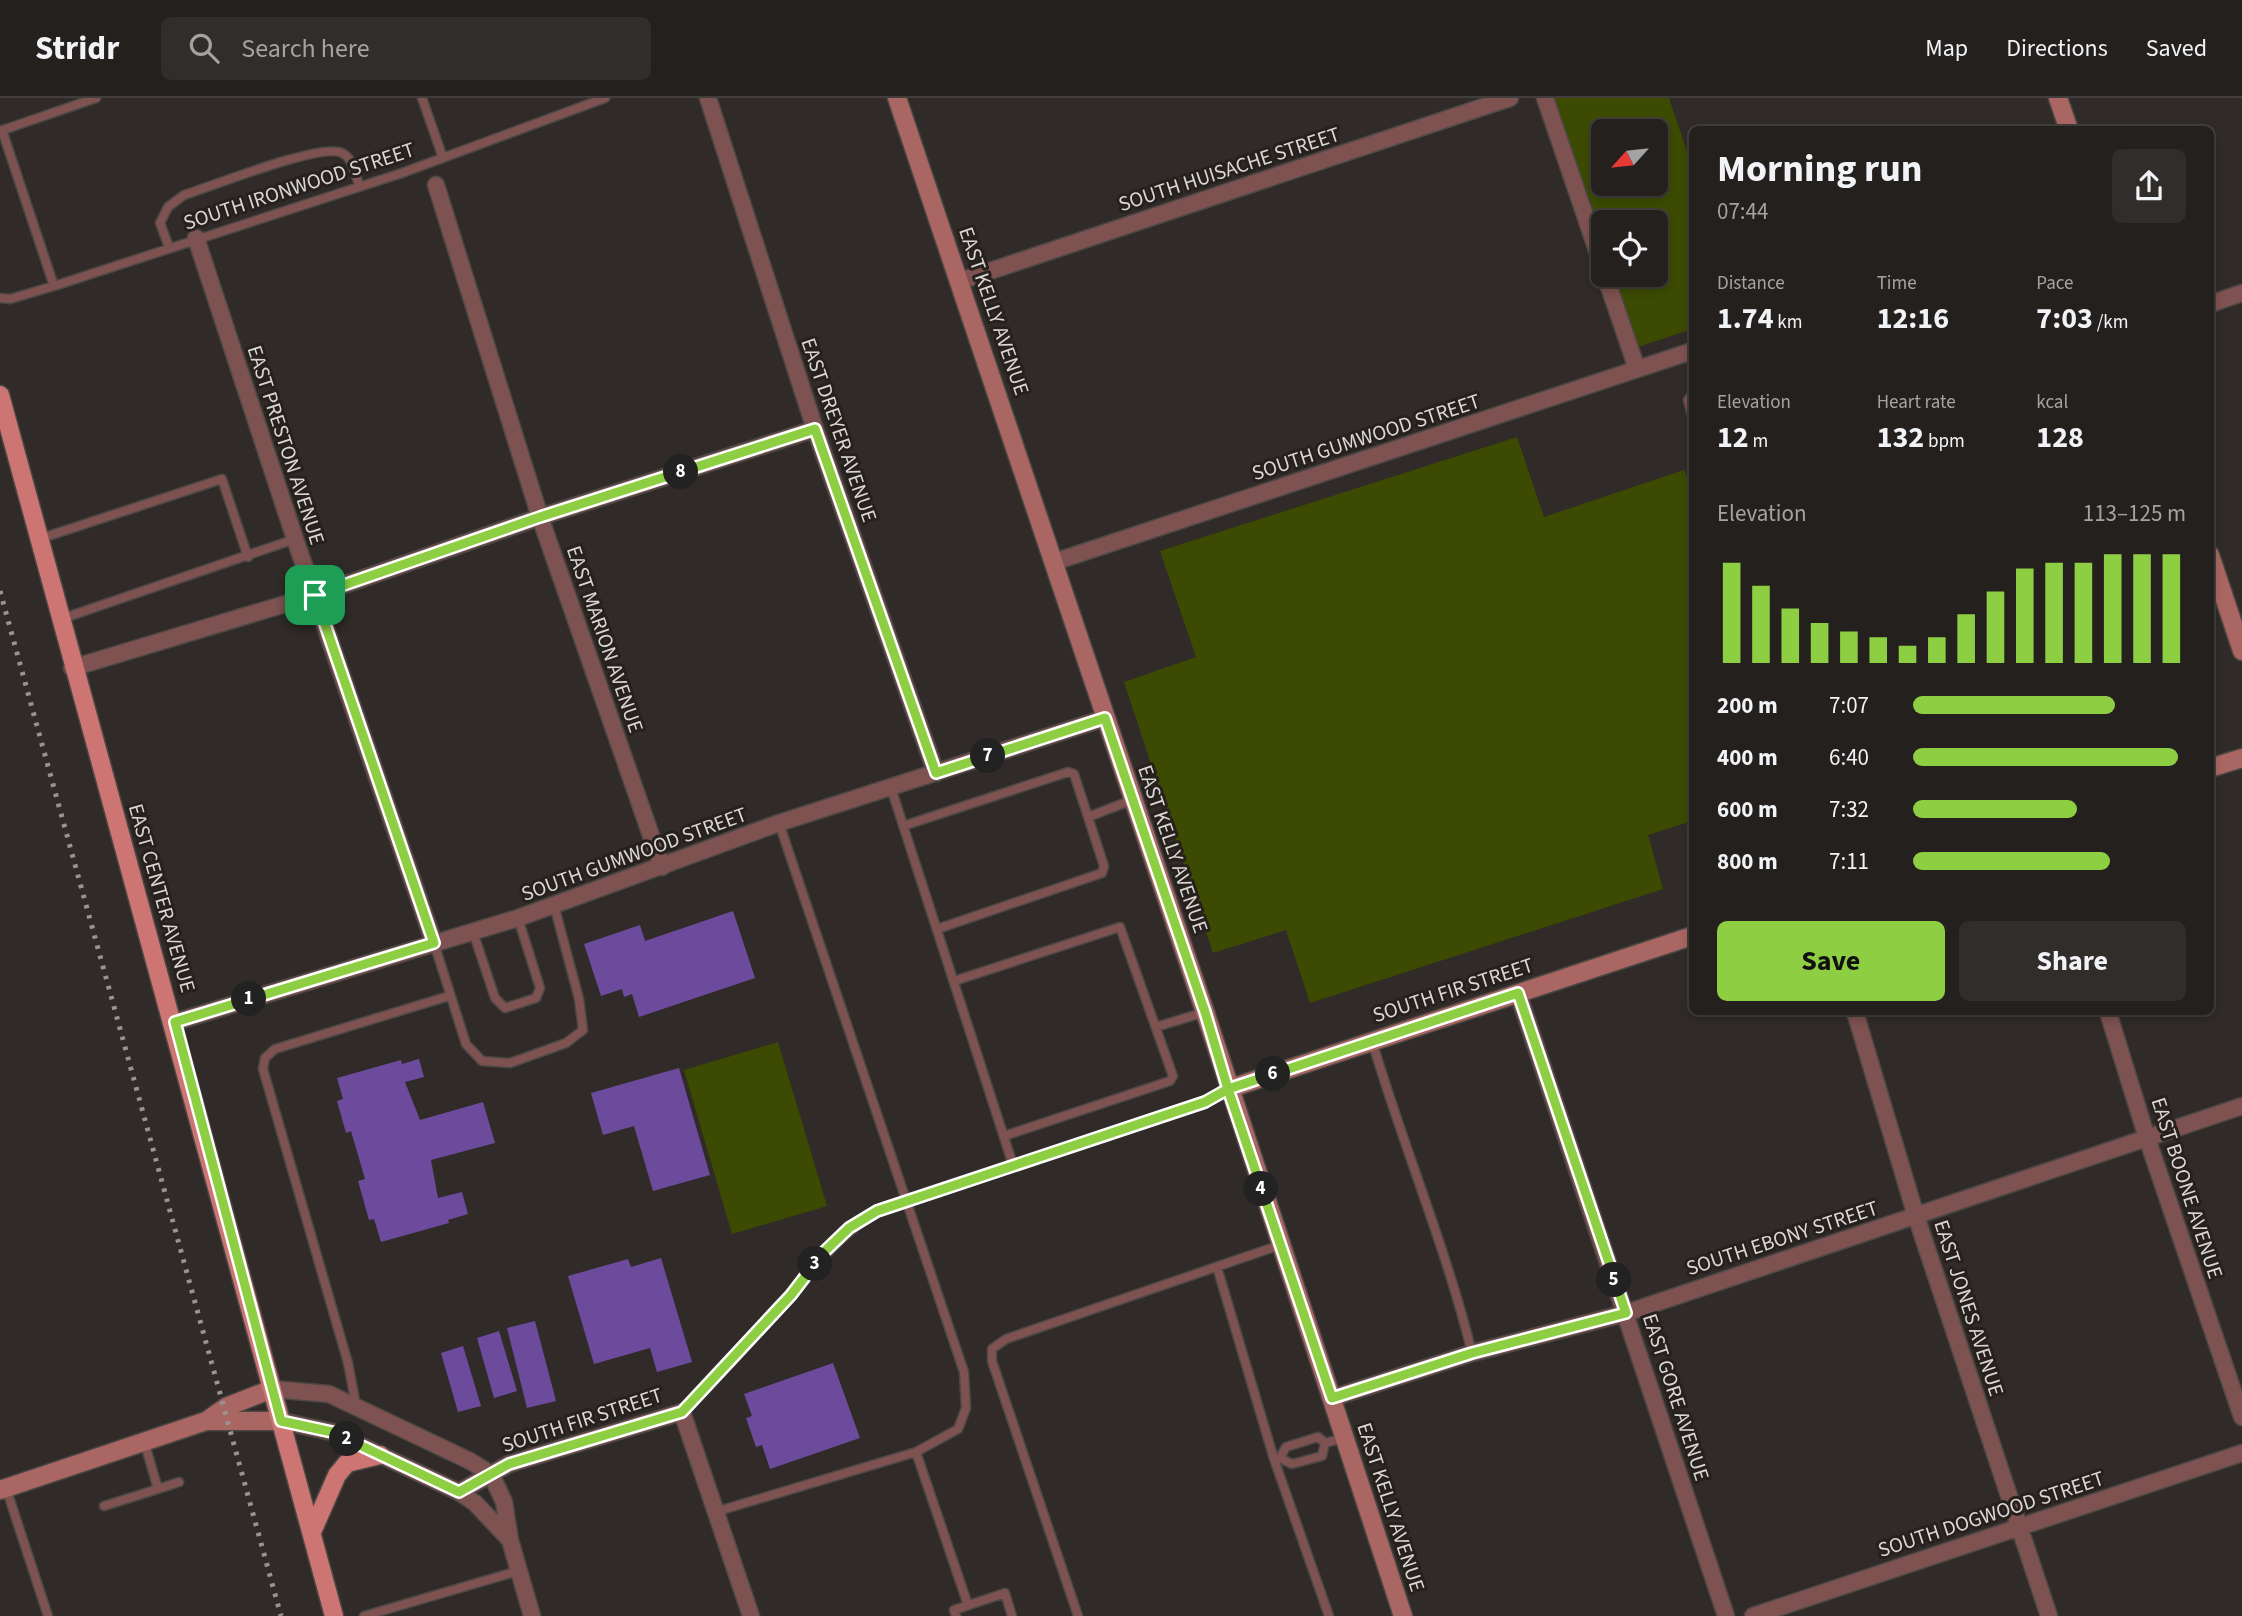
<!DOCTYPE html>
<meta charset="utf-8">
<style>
:root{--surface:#24201e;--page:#302d2b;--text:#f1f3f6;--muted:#a3a3a4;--line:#413e3c;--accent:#8ece43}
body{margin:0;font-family:"Source Sans 3",sans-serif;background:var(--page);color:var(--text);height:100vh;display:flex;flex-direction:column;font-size:26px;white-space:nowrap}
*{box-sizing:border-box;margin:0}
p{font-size:23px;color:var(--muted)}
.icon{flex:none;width:38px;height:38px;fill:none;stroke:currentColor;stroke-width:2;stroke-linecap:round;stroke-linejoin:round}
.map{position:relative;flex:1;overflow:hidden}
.details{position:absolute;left:1689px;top:28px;width:525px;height:889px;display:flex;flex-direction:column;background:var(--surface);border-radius:10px;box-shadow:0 4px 10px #0003,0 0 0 2px var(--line)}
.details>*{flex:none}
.needle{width:46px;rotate:243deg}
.controls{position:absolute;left:1591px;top:21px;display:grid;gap:14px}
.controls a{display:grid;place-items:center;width:77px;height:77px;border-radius:10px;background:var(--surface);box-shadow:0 4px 10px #0003,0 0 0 2px var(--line);font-size:35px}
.pin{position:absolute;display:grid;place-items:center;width:60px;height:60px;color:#fff;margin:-30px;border-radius:14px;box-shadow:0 4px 10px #0006}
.km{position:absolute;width:35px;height:35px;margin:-18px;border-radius:50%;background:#222;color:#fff;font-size:19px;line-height:35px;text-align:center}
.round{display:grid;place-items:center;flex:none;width:74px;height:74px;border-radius:10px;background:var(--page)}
.headline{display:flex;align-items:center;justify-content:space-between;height:119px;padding:0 28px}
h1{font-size:38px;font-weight:700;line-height:52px}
.stats{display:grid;grid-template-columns:repeat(3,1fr);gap:10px;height:119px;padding:7px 28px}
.stats div{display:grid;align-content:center}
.stats b{font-size:30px;font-weight:700}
.stats small{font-size:19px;font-weight:400}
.stats p{font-size:19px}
.chart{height:196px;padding:14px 28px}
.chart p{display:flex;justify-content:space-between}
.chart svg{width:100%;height:126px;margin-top:7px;stroke:var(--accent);stroke-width:6}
.cta{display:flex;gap:14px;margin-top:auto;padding:14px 28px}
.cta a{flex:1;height:80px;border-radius:10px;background:var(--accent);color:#111;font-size:28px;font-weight:700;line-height:80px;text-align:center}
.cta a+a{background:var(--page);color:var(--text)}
ul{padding:0 28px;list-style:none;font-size:23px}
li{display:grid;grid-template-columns:112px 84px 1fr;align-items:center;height:52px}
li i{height:18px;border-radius:9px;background:var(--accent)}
header{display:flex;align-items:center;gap:42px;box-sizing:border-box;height:98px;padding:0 35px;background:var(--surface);border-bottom:2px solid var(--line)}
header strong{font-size:33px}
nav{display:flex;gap:38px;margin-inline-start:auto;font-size:24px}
.search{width:490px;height:63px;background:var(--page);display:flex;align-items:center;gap:18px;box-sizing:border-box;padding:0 24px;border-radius:10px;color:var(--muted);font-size:26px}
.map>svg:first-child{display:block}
.green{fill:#3c4b01;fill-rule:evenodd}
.building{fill:#6c4b9d}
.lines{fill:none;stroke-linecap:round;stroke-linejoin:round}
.lane-casing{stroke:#4b4744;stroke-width:11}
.street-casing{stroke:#4b4744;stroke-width:19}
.secondary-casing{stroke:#4b4744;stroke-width:21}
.primary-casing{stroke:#4b4744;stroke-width:21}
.lane{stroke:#7d5250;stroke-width:8}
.street{stroke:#7d5250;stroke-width:16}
.secondary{stroke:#aa6663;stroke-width:18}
.primary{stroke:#cc7572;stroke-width:18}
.rail{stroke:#989491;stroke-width:5;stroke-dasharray:3.5 7;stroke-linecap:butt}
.route-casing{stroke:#fff;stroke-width:14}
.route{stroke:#8ece43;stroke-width:9}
.labels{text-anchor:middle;stroke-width:6;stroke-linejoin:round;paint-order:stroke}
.street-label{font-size:21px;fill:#dad7d4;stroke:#27211e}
</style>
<header>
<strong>Stridr</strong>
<div class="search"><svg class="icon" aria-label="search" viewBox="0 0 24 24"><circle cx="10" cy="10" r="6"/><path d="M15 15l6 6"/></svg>Search here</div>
<nav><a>Map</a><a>Directions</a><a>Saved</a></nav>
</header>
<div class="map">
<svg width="2242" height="1518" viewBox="0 0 2242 1518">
<rect width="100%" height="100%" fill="#302b28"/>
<path class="green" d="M1554,0H1669L1692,68V231L1638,249L1614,177H1656V124H1603V145ZM1656,33V86H1603V33Z
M1517,339L1544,419L1684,372L1692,390V723L1648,737L1663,791L1310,905L1286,832L1213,855L1124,584L1196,559L1160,453Z
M778,944L827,1108L732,1136L684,972Z"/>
<path class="building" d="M733,813L755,880L639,919L632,896L624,899L622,891L601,898L584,846L640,827L645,843Z
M419,961L424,979L405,984L420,1022L483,1004L495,1045L431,1062L438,1100L462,1094L468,1116L448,1122L449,1125L381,1144L374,1121L369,1122L358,1083L365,1081L351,1033L346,1035L337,1003L343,1001L337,980L401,962L402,966Z
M679,970L710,1077L653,1093L634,1028L603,1037L591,995Z
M661,1160L692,1264L657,1274L650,1250L594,1266L568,1178L628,1161L631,1169Z
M535,1223L556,1303L527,1310L507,1230Z
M499,1233L517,1293L494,1300L477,1240Z
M463,1248L481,1308L458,1314L441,1255Z
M833,1265L860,1340L770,1371L762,1347L756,1349L746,1320L752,1318L744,1296Z"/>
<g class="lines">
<defs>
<path id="lane" d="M422,0L443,60
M2,32L54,188
M0,33L96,0
M169,149L160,125L168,109L184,97C210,89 322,44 342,55C353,60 355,76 359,87
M0,200L10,201L54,188L402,75L605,0
M1692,297L1688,302L1692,317
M39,441L222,381L248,459
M61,521L295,441
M891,690L1013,1067
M1088,719L1132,702
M903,728L1068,674L1074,676L1104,768L1102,775L937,831
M473,834L495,900L505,910L536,900L540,890L518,820
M434,845L466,946L482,963L510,965L566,945L583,932L579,901L554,807
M954,883L1120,829L1173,978L1170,983L1004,1038
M1156,929L1205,914
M1372,943C1403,1048 1446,1149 1472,1255
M1217,1169L1274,1361
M356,1307L348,1265L263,971L265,960L275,951L449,898
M682,1314C719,1277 755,1239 789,1199C819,1165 838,1138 877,1113L1205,1004L1228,991
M916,1354L968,1507
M1280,1360L1292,1366L1322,1358L1325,1345
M6,1390L48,1518
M158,1391L179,1384
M104,1408L158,1391L144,1343
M715,1414L916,1354L958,1331L966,1310L964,1274L779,725
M364,1518L518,1473
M956,1518L954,1512L1005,1495L1012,1518
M1078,1518L992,1263V1251L1006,1241L1280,1147
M1329,1518L1274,1361L1280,1360L1286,1349L1318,1339L1325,1345L1344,1340"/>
<path id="street" d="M708,0L815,331L936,675
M1545,0L1603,170
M436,87L540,419L662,769
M196,140L295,441L434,845
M1605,177L1637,271
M960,183L1510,0
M2210,206L2242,195
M1054,464L1692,253
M72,570L315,497L540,419L815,331
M1518,895L1726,1518
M1855,914L1916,1118L2049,1518
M2108,914L2147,1040L2242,1319
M175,924L518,820L779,725L1105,620
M272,1291L329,1296L470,1363L491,1376L504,1404L510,1442L532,1518
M1332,1300L1472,1255L1626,1215L2242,1008
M281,1323L332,1334L459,1394L475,1405L510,1442
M459,1394L509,1366L682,1314L751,1518
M1753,1518L2242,1355"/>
<path id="secondary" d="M897,0L1205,914L1403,1518
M2058,0L2069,32
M2210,457L2242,553
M2210,670L2242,660
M1228,991L1692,838
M206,1323H281
M0,1392L206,1323L226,1309L272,1291"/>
<path id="primary" d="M0,297C111,704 225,1110 334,1518
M312,1434L337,1377L347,1365L380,1357"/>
</defs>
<use href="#lane" class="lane-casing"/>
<use href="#street" class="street-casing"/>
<use href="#secondary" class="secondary-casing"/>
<use href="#primary" class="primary-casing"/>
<use href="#lane" class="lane"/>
<use href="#street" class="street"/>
<use href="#secondary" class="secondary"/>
<use href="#primary" class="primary"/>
<path class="rail" d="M0,493L281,1518"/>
</g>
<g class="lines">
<defs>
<path id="route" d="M315,497L434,845L175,924L281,1323L332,1334L459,1394L509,1366L682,1314L791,1197L824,1154L849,1130L877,1113L1205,1004L1228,991L1332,1300L1472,1255L1626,1215L1518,895L1228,991L1205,914L1105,620L936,675L815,331L540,419L315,497"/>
</defs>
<use href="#route" class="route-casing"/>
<use href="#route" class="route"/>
</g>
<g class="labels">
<g class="street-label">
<text transform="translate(1229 71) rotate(-18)" y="7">SOUTH HUISACHE STREET</text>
<text transform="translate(299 88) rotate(-18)" y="7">SOUTH IRONWOOD STREET</text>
<text transform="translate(994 213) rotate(71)" y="7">EAST KELLY AVENUE</text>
<text transform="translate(839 332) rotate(71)" y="7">EAST DREYER AVENUE</text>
<text transform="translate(1366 339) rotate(-18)" y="7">SOUTH GUMWOOD STREET</text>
<text transform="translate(286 347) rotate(72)" y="7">EAST PRESTON AVENUE</text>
<text transform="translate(605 541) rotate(71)" y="7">EAST MARION AVENUE</text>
<text transform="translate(1173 751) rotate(71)" y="7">EAST KELLY AVENUE</text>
<text transform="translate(634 756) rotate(-20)" y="7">SOUTH GUMWOOD STREET</text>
<text transform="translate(162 800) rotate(74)" y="7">EAST CENTER AVENUE</text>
<text transform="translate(1453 892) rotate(-18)" y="7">SOUTH FIR STREET</text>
<text transform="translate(2187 1090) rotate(72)" y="7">EAST BOONE AVENUE</text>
<text transform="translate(1782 1140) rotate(-18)" y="7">SOUTH EBONY STREET</text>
<text transform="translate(1969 1210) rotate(72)" y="7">EAST JONES AVENUE</text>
<text transform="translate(1676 1299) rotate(72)" y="7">EAST GORE AVENUE</text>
<text transform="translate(582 1322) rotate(-18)" y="7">SOUTH FIR STREET</text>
<text transform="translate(1391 1409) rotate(72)" y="7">EAST KELLY AVENUE</text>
<text transform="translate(1991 1416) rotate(-18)" y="7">SOUTH DOGWOOD STREET</text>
</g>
</g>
</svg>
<div class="controls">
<a><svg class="needle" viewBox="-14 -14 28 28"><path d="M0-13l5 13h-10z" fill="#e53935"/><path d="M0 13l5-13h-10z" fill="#a3a3a4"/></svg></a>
<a><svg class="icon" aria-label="locate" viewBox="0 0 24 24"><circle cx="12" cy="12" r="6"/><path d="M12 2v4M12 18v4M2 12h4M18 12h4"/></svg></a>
</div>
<div class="pin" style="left:315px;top:497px;background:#1e9e55"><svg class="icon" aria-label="arrive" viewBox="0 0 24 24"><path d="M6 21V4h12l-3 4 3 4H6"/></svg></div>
<b class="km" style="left:249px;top:901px">1</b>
<b class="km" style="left:347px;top:1341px">2</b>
<b class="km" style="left:815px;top:1166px">3</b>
<b class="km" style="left:1261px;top:1091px">4</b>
<b class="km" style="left:1614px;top:1182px">5</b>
<b class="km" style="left:1273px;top:976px">6</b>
<b class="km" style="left:988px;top:658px">7</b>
<b class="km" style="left:681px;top:374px">8</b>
<section class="details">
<div class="headline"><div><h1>Morning run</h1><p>07:44</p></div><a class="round"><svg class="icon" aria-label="share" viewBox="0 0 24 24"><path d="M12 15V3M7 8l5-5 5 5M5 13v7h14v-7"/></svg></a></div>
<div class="stats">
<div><p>Distance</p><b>1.74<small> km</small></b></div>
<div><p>Time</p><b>12:16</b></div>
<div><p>Pace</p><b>7:03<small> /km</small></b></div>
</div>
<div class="stats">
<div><p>Elevation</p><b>12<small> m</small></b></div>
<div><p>Heart rate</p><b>132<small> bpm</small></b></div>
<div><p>kcal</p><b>128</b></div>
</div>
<div class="chart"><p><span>Elevation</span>113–125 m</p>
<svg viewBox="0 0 160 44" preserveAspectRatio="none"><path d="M5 44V9M15 44V17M25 44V25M35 44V30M45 44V33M55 44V35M65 44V38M75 44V35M85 44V27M95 44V19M105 44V11M115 44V9M125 44V9M135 44V6M145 44V6M155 44V6"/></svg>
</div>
<ul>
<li><b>200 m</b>7:07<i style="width:74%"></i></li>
<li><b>400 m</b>6:40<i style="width:97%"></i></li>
<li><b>600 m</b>7:32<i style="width:60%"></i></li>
<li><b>800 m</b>7:11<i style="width:72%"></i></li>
</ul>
<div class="cta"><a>Save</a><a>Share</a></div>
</section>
</div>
